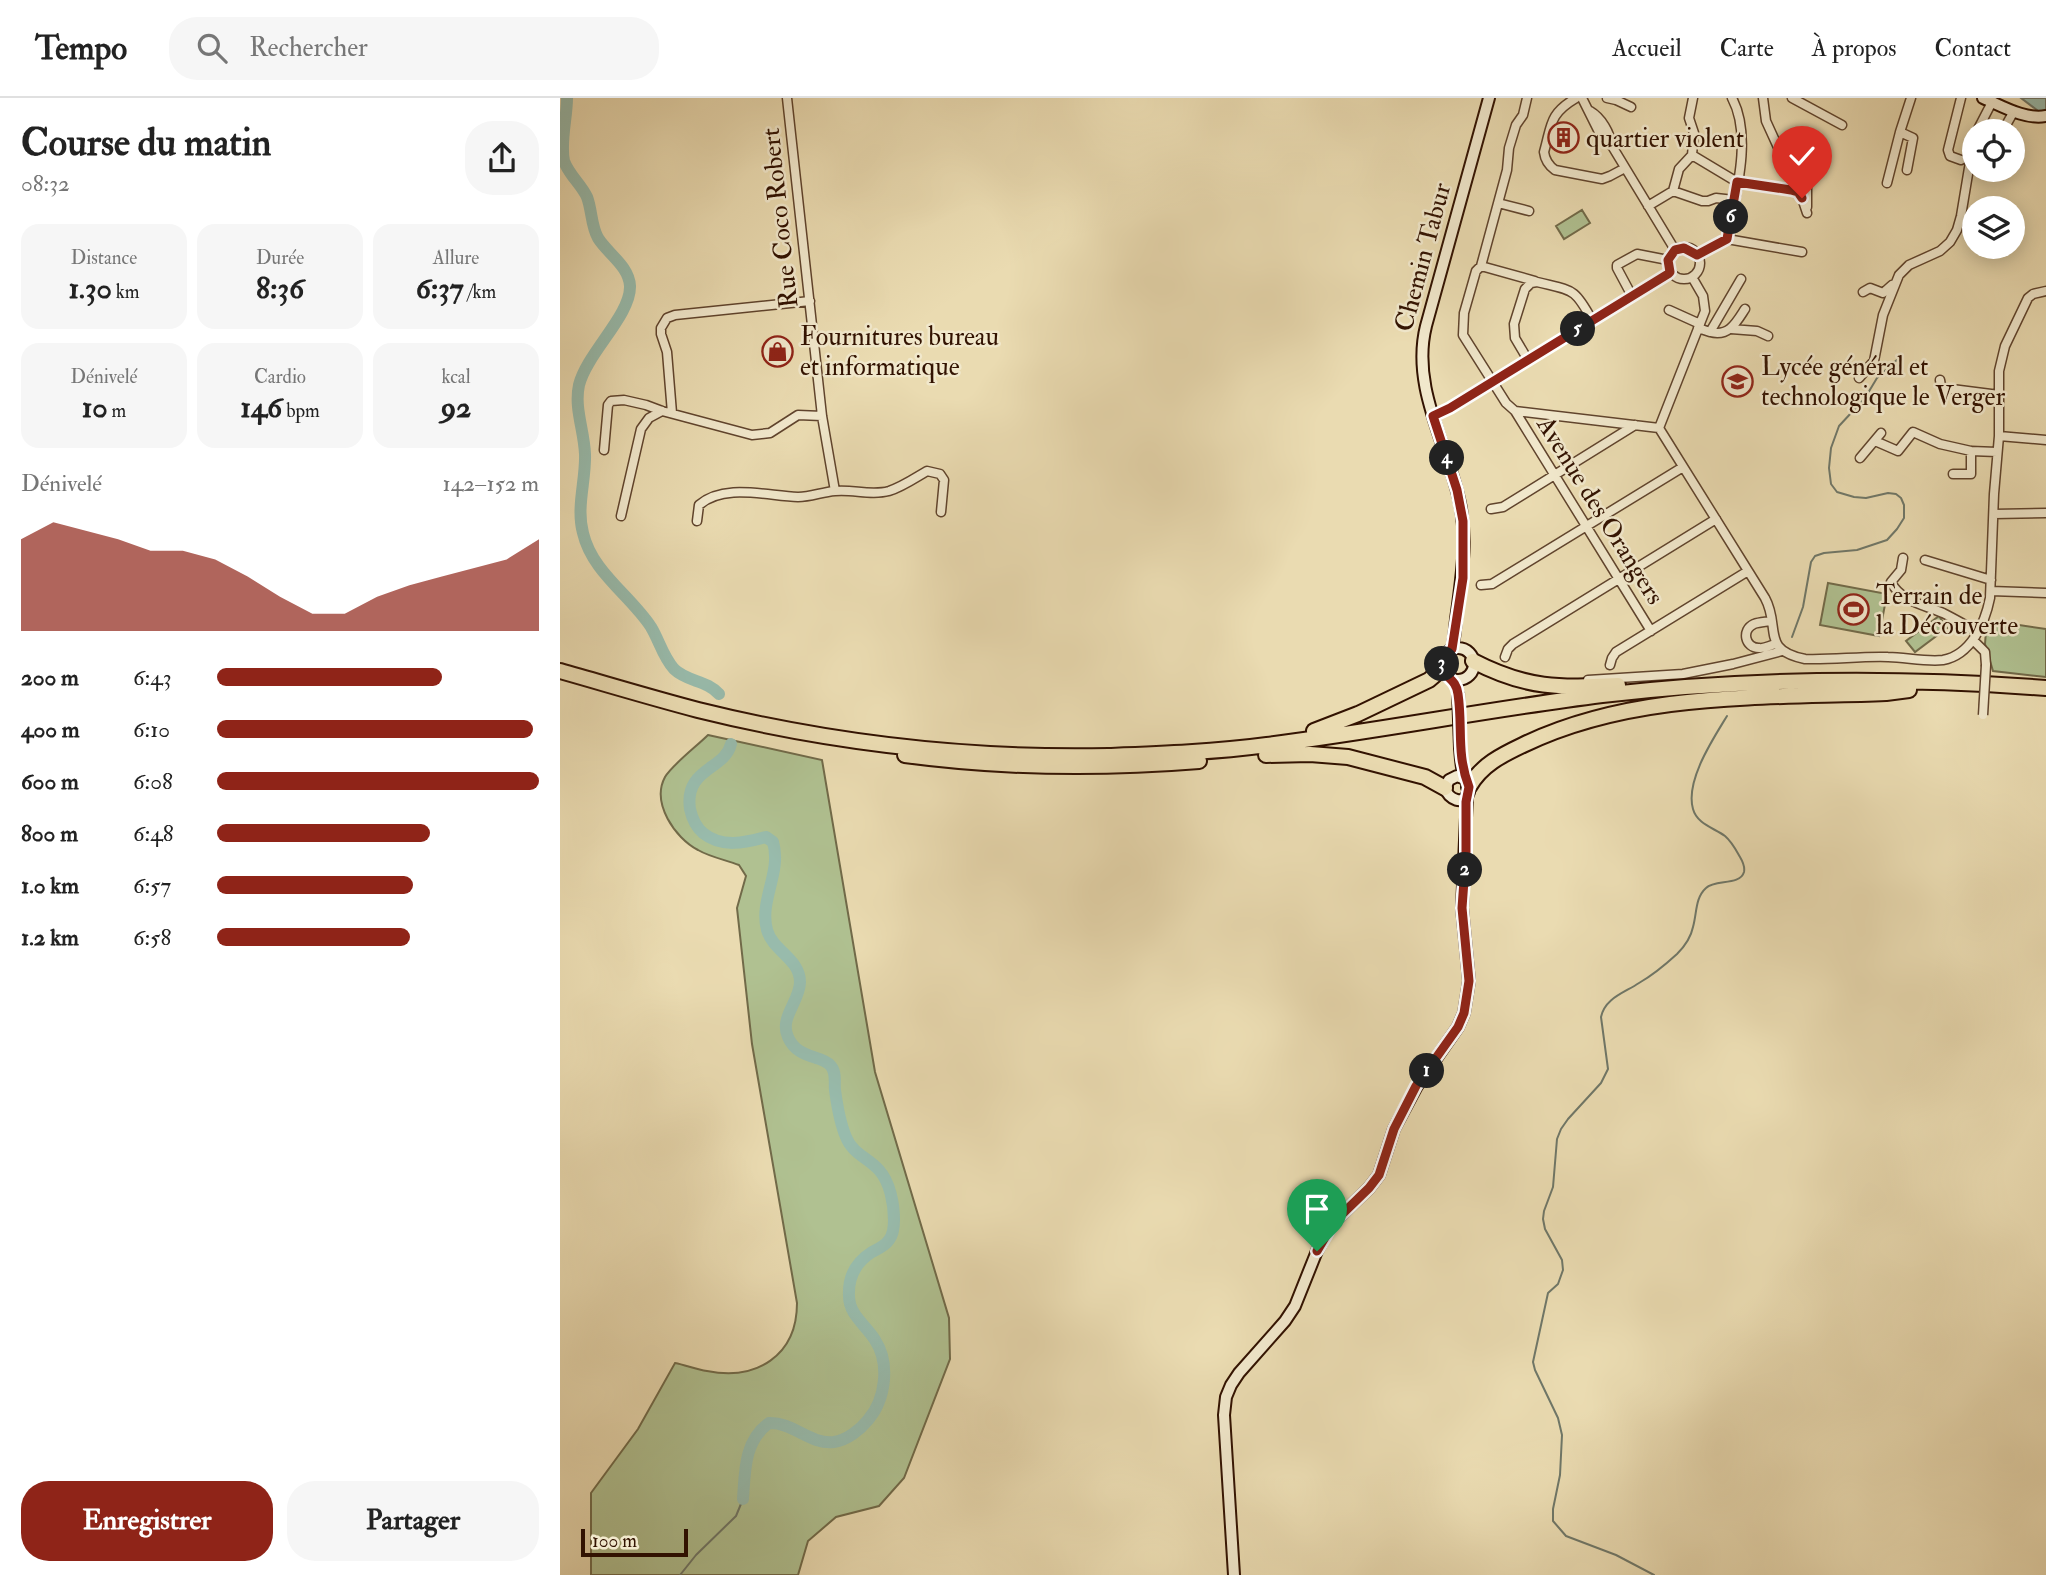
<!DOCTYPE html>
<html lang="fr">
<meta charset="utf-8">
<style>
:root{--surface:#fff;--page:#f6f6f6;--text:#222;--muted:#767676;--line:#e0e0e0;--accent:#8f2418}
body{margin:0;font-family:"IM FELL Double Pica",serif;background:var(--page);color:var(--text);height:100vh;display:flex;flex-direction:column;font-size:26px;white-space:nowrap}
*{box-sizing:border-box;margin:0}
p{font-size:23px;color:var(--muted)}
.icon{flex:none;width:38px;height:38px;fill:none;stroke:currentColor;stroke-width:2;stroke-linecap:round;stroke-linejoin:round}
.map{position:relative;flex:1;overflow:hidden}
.side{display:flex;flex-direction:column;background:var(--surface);width:560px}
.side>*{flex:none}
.buttons{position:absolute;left:1402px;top:21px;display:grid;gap:14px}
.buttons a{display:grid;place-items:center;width:63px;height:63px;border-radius:50%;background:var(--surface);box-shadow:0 4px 18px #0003;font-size:35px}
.scale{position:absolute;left:21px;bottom:18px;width:107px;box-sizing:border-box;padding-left:7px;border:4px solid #321201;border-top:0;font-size:19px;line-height:24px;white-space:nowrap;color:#321201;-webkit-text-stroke:5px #f1e8cc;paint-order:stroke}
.pin{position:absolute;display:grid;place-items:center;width:60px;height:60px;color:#fff;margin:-72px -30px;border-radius:50% 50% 50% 0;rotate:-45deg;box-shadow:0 0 7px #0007}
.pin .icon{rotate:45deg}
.km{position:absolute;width:35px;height:35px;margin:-18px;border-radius:50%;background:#222;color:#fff;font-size:19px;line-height:35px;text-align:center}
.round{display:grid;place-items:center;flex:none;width:74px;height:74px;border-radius:28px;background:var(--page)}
.summary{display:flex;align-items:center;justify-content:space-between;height:119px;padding:0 21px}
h1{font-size:38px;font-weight:700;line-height:52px}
.figures{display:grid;grid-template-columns:repeat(3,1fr);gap:10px;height:119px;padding:7px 21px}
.figures div{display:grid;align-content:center;border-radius:18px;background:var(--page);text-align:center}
.figures b{font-size:30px;font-weight:700}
.figures small{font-size:19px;font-weight:400}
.figures p{font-size:19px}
.chart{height:196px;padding:14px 21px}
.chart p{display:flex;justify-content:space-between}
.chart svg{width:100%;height:126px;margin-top:7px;fill:var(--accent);opacity:.7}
.button{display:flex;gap:14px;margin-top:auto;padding:14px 21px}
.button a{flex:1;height:80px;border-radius:28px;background:var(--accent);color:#fff;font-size:28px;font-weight:700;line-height:80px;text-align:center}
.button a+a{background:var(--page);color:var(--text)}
ul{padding:0 21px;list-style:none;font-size:23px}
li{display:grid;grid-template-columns:112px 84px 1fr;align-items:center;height:52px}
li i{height:18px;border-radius:9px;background:var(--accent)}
header{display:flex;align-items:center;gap:42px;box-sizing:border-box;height:98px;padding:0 35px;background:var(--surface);border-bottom:2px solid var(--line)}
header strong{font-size:33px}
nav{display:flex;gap:38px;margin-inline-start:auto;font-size:24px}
.search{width:490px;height:63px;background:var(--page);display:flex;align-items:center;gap:18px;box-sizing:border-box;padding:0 24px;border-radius:28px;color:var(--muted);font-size:26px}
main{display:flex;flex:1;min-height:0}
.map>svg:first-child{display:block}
.green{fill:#b0c191;stroke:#716a49;stroke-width:2}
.water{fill:#98bbac;stroke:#6f7768;stroke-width:2}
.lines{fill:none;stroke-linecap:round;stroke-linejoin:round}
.stream{stroke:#6f7768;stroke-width:2}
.river{stroke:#98bbac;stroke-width:12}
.street-casing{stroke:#60442d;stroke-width:11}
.secondary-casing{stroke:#321201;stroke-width:14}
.highway-casing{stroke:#321201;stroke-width:18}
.street{stroke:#f1e8cc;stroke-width:8}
.secondary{stroke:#f1e8cc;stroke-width:10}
.highway{stroke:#eadbb1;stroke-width:14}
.street-bridge-casing{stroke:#60442d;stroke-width:11;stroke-linecap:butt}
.secondary-bridge-casing{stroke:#321201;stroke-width:14;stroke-linecap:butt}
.street-bridge{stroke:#f1e8cc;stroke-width:8}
.secondary-bridge{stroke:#f1e8cc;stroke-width:10}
.route-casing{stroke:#fff;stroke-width:14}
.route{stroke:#8f2418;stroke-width:9}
.labels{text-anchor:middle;stroke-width:5;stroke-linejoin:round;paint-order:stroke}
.poi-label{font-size:26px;fill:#321201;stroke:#f1e8cc;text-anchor:start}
.street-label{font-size:26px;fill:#321201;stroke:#f1e8cc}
</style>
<header>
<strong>Tempo</strong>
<div class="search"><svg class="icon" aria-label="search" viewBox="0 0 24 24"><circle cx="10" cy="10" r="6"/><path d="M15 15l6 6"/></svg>Rechercher</div>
<nav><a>Accueil</a><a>Carte</a><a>À propos</a><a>Contact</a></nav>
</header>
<main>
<section class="side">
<div class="summary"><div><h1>Course du matin</h1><p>08:32</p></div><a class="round"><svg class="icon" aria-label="share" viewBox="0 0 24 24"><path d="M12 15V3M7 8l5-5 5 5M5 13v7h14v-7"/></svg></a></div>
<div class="figures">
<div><p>Distance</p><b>1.30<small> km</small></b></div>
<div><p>Durée</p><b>8:36</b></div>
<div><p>Allure</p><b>6:37<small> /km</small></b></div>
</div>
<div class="figures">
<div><p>Dénivelé</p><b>10<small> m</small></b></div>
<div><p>Cardio</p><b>146<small> bpm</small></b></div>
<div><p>kcal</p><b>92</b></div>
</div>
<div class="chart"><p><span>Dénivelé</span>142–152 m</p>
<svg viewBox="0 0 160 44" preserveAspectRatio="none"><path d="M0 44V12L10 6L20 9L30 12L40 16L50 16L60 19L70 25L80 32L90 38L100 38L110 32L120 28L130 25L140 22L150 19L160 12V44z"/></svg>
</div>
<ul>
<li><b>200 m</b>6:43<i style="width:70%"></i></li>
<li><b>400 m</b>6:10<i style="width:98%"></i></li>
<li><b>600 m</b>6:08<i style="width:100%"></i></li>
<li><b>800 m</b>6:48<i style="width:66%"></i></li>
<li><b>1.0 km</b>6:57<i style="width:61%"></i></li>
<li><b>1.2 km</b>6:58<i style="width:60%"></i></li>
</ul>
<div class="button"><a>Enregistrer</a><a>Partager</a></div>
</section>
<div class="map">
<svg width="1486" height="1477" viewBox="0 0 1486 1477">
<rect width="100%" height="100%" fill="#eadbb1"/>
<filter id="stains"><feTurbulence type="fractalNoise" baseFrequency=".00286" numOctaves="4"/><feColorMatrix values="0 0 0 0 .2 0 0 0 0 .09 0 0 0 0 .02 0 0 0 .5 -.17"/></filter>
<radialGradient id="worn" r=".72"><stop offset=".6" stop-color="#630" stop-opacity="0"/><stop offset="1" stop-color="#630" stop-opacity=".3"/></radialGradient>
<path class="green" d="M1022,112L1030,125L1004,141L996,128Z
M1268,485L1327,496L1319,538L1260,527Z
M1379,518L1387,530L1355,554L1346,543Z
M1439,524L1486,531V579L1433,573L1425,546L1426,533Z
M148,637L262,662L315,974L389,1220L390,1261L344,1380L319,1408L276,1419L248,1443L238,1477H31V1395L78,1331L115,1265C125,1267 136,1271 147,1273C196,1283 237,1258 237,1205L192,946L177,810L186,778L179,767C166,762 150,759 138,752C115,740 91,705 105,679C112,667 137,648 148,637Z"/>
<path class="water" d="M1461,0H1486V19Z"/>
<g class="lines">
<path class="stream" d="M1232,539L1243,509L1251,464L1255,458L1264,455L1297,452L1327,442L1337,431L1344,420V407L1341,400L1336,396L1328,395L1306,400L1294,399L1277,394L1271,386L1269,370L1271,350L1279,328L1305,300L1317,280L1339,260
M120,1477L136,1457L176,1418L183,1401
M1094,1477L1056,1457L1006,1438L993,1423V1411L1000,1377L1002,1337L998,1320L975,1272L973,1264L988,1195L998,1186L1003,1172L1002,1162L985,1131L983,1121L984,1113L993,1089L997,1041L1001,1031L1008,1021L1041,985L1048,971L1041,919C1045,900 1064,895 1079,885C1093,877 1105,867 1117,856C1124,849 1131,839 1133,829C1137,815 1135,800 1146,790C1155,781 1180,788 1184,774C1185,769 1183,764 1180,759C1176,752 1172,744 1165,738C1154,730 1137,726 1133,711C1125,683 1153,641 1167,618"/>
<path class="river" d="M7,0C7,20 0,44 4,63C9,77 21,86 27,99C32,112 31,128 38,140C48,156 69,168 70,188C71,217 27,255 19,287C14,310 24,332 25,356C26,382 16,409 23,435C32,474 70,497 91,529C99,542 103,559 114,571C127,584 147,582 159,596
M171,646C165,672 124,670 130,711C132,720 136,729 143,735C161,750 185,745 206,739L213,744C222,774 199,802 207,832C213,853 240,861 240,884C240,903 219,920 228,939C237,961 261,957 270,967C277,974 274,984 275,992C277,1007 280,1025 286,1039C292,1055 308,1060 319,1072C330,1084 334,1106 334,1122C334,1128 333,1137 329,1142C325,1148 318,1151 312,1154C296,1164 288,1178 289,1198C289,1217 306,1227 315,1242C330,1265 326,1301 308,1322C300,1332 287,1342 274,1344C250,1347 233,1324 209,1325C184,1343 185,1373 183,1401"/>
<defs>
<path id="street" d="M227,0L262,318L275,393
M967,0L963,17L956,27L949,50L947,72L921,168L916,173L904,215L903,237L946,305L955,313L1099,330
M1016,0C989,16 992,26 984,54C985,62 988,67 995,72L1042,81L1050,78L1065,70
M1022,0L1039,34L1052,48L1115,152
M1047,0L1056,2L1071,9
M1133,0L1129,20L1134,35L1132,57L1177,84L1238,94L1242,100L1247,115
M1203,0L1206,23L1227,69L1247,88V109
M1232,0L1282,27
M1401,0L1388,52L1390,58L1401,62
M1030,13C1042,20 1050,35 1052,48
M1417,33L1432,4
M1438,33L1445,29L1454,13
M1347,72L1353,40L1340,34L1351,0
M1327,85L1340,34
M1113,93L1119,71L1132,57
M938,105L969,113
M1088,108L1113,93L1142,103H1148L1156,100L1174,102
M1167,141C1175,99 1193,39 1172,0
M1108 165a16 16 0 1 1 32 0a16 16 0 1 1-32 0Z
M1137,157L1167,141L1242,154
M921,168L975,183
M1303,194L1310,190L1323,195L1332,187
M1072,198L1057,170V167L1077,156L1108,162
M1109,212L1140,226
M1138,230L1150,234L1181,181
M1171,231L1197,233L1208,238
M1150,234C1169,239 1176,225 1185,211
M968,262L955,240L954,226L965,191L971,185L977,184C1013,193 1014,189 1032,222
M1299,280L1314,263L1323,217L1339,177L1349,167L1380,153L1390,144L1397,132L1401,118L1414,40
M1380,282L1381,288L1384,290L1439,297
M955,313L1091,533
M112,315L107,254L101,236V230L107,220L115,217L250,203
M873,318L890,310L1110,174
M1099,330L1205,500C1221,529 1200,552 1245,561C1273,562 1300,558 1328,559C1345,559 1365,564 1383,562C1411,557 1425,525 1430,500L1434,396L1439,338V273L1445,248L1468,200L1473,196L1486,193
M1099,330L1145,213L1143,198L1132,179
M1439,338L1486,342
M1315,343L1338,353L1353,334L1380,346L1411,353L1437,354
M44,352L48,307L51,303L64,302L86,307L102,313L192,337L210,335L238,317L262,318
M1300,360L1321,335
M1393,376H1411V353
M931,411L943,409L1075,327
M1434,416L1486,415
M61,418L81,331L89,320L102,313
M137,423L139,407C164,385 207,398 238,399C251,399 262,394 275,393C293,391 311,398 329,393C342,389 355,380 367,373L380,376L384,382L381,414
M1343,460L1341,472L1331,484C1341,504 1365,507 1383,515C1395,521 1407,528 1418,534
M1365,462L1431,482
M921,487L932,486L1123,369
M1431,493L1486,495
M1211,523C1205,524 1199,524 1194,526C1181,532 1185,550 1199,550C1205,551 1210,547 1216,546
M1413,542L1425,554L1426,567
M945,559L948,551L953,546L1156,421
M1050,567L1052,560L1056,554L1188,473
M1028,582L1123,576L1173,566L1222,553"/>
<path id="secondary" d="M1423,0C1442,8 1465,22 1486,18
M882 566a16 16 0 1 1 32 0a16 16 0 1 1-32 0Z
M892,551C895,539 895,527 897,514C902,476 908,439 899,401C886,344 851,288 866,228L929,0
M900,650C901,660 901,669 904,678C906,683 911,687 909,694C904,709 888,701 885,690L889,682L897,678L905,681
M674,1477L664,1317L666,1299L671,1287L679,1275L725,1223L735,1208L757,1153L765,1138L774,1124L809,1090L819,1077L834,1031L857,988L898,929L904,915L909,883L902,810L907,697"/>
<path id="highway" d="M913,563C967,591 999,590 1058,587
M0,573C46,586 92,600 138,612C271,645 411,661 549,658C601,656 655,654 707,647C819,633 930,611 1042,597C1190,580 1338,579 1486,590
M754,633L798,616L869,582L876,576L882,567
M345,657C442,670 541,671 639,663
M706,657L750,656L788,659L865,679L885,690
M909,689C921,667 942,657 963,647C1074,593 1206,600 1326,595L1349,592"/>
</defs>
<use href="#street" class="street-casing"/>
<use href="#secondary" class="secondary-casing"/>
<use href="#highway" class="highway-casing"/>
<use href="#street" class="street"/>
<use href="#secondary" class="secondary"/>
<use href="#highway" class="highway"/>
<defs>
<path id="street-bridge" d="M1423,617L1426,567"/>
<path id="secondary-bridge" d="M898,594L900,650"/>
</defs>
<use href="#street-bridge" class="street-bridge-casing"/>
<use href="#secondary-bridge" class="secondary-bridge-casing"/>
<use href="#street-bridge" class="street-bridge"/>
<use href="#secondary-bridge" class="secondary-bridge"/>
</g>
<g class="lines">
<defs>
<path id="route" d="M757,1153L774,1124L809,1090L819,1077L834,1031L856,988L898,929L904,915L909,883L902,810L906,755V704L909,689C896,655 903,630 898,596C896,580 884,580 882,569C880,561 885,555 892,551L903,480V423L897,392L873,318L890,310L1108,176L1110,174L1108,162L1115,152L1124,150L1137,157L1167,141L1177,84L1231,92L1238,94L1242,100"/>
</defs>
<use href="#route" class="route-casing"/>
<use href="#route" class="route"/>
</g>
<defs>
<symbol id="building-ring" viewBox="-11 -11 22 22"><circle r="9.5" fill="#f1e8cc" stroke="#8f2418" stroke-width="1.5"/><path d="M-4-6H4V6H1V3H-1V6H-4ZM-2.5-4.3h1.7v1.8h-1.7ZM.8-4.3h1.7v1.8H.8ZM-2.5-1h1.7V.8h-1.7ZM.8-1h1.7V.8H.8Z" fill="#8f2418"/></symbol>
<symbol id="shop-ring" viewBox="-11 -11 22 22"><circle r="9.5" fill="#f1e8cc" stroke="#8f2418" stroke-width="1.5"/><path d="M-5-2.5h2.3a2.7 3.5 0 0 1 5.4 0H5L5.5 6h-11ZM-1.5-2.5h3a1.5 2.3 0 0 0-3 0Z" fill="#8f2418"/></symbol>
<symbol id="school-ring" viewBox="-11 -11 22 22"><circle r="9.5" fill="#f1e8cc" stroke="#8f2418" stroke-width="1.5"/><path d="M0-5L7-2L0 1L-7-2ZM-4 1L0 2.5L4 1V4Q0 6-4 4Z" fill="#8f2418"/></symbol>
<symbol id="stadium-ring" viewBox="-11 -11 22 22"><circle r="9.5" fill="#f1e8cc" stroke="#8f2418" stroke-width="1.5"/><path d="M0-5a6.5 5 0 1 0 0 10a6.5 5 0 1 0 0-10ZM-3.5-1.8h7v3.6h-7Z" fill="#8f2418"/></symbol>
</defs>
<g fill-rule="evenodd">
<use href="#building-ring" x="986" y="22" width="35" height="35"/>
<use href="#shop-ring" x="200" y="236" width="35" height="35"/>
<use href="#school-ring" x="1160" y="266" width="35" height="35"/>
<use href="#stadium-ring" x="1276" y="494" width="35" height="35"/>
</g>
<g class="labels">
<g class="poi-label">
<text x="1026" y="49">quartier violent</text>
<text x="240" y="247">Fournitures bureau<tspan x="240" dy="30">et informatique</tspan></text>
<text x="1201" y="277">Lycée général et<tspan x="1201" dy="30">technologique le Verger</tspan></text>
<text x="1316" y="506">Terrain de<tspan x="1316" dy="30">la Découverte</tspan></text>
</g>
<g class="street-label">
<text transform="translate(219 120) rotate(-96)" y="9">Rue Coco Robert</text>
<text transform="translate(862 159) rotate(-75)" y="9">Chemin Tabur</text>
<text transform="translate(1041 412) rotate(58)" y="9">Avenue des Orangers</text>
</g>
</g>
<rect width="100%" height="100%" filter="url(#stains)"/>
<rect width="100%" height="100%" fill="url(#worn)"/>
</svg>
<div class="buttons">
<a><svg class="icon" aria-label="locate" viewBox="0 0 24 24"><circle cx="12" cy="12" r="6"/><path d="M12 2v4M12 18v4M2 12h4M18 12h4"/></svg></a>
<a><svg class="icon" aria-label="layers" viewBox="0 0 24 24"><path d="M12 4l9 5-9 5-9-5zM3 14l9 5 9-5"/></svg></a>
</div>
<div class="scale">100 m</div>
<div class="pin" style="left:757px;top:1153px;background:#1e9e55"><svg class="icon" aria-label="arrive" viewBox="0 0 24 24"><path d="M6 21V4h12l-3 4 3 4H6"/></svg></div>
<div class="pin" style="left:1242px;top:100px;background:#d93025"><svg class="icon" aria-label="check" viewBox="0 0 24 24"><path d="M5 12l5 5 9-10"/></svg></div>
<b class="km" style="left:867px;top:973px">1</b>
<b class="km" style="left:905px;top:772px">2</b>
<b class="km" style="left:882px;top:566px">3</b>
<b class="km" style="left:887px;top:360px">4</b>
<b class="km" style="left:1018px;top:231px">5</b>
<b class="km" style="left:1171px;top:119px">6</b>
</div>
</main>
